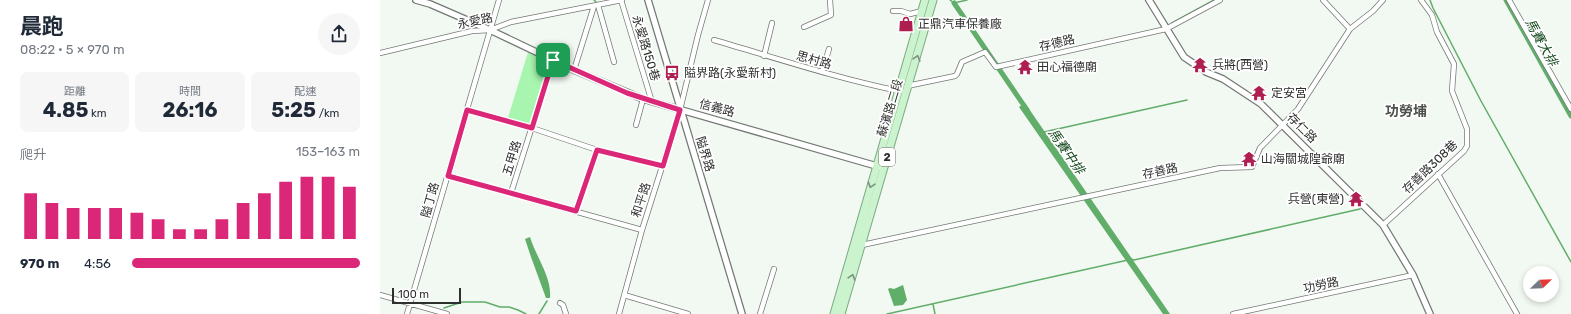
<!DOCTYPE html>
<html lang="zh-TW">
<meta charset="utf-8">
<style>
:root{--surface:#fff;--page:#f6f6f7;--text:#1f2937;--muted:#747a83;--accent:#db2777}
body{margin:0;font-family:Rubik,"Noto Sans TC",sans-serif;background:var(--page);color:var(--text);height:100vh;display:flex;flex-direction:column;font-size:15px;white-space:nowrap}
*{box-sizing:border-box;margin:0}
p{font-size:13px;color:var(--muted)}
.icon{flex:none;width:22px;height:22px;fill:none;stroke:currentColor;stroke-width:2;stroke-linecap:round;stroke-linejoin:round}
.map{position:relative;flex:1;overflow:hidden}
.side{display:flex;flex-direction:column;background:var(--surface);width:380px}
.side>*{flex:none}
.needle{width:26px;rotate:67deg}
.fabs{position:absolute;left:1143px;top:266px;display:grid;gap:8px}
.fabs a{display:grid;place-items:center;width:36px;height:36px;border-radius:50%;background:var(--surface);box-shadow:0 2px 6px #0003;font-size:20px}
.scale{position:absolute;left:12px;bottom:10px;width:69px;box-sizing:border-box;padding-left:4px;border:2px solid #2e302e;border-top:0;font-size:11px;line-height:14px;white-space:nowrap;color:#2e302e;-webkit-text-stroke:3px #fff;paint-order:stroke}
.pin{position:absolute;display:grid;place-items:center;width:34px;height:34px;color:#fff;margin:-17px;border-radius:8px;box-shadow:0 2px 6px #0006}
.round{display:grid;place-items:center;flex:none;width:42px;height:42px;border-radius:21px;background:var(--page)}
.summary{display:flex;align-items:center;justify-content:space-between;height:68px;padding:0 20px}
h1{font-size:22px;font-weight:700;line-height:30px}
.stats{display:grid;grid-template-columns:repeat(3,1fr);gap:6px;height:68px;padding:4px 20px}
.stats div{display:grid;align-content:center;border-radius:8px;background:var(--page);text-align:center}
.stats b{font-size:20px;font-weight:700}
.stats small{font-size:11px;font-weight:400}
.stats p{font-size:11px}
.chart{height:112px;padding:8px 20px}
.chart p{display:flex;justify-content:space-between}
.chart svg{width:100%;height:72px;margin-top:4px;stroke:var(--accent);stroke-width:6}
ul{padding:0 20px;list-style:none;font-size:13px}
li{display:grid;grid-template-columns:64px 48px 1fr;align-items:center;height:30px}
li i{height:10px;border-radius:5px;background:var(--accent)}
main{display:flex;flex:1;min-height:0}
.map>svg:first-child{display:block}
.green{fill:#a7f5ae}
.water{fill:#61ad6a}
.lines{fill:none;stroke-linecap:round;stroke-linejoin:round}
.stream{stroke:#61ad6a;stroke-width:1.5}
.canal{stroke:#61ad6a;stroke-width:5}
.minor-casing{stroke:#737974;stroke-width:6}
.tertiary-casing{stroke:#737974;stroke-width:8}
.primary-casing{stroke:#7daa81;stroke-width:9}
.minor{stroke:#fff;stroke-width:4.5}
.tertiary{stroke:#fff;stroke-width:5.5}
.primary{stroke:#cbf3ce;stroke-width:7}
.oneway{stroke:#7c927e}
.route-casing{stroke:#fff;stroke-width:8}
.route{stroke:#db2777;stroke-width:5}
.labels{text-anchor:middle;stroke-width:3.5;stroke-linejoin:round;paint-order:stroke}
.shield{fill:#fff;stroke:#6d6e6d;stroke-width:1}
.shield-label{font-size:11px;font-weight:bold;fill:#2e302e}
.street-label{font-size:12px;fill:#2e302e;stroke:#fff}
.poi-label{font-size:12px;fill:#2e302e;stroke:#fff;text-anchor:start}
.water-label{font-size:13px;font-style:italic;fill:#11481b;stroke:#fff}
.quarter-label{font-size:14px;font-weight:bold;fill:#4d524d;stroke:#fff}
</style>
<main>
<section class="side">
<div class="summary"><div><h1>晨跑</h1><p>08:22 · 5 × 970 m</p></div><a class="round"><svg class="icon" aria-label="share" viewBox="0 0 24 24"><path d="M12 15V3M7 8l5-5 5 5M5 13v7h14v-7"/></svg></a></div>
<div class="stats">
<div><p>距離</p><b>4.85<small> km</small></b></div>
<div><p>時間</p><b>26:16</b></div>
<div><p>配速</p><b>5:25<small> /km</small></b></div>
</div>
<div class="chart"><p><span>爬升</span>153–163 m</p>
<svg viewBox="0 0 160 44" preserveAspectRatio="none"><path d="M5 44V16M15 44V22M25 44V25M35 44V25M45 44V25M55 44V28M65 44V32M75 44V38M85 44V38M95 44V32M105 44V22M115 44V16M125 44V9M135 44V6M145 44V6M155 44V12"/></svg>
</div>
<ul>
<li><b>970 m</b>4:56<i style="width:100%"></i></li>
</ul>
</section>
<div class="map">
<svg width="1191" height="314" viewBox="0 0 1191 314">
<rect width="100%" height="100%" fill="#f2f8f2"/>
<path class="green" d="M149,49L173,60L152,128L127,121Z"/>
<path class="water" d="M645,103L790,314H783L639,107Z
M150,237C156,257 172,277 170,298H166L151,257L145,239Z
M523,285L527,300L523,305L514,306L508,289L510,288L514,289Z"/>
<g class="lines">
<path class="stream" d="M214,0L216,2
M570,0L574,3L587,0
M1050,0L1053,8L1101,101L1191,262
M792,23L834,0
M664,132L807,100
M751,259L754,260L980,209
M553,304L555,314
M64,308L82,302H105L120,307H129L138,310L146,314
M159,314L167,301
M507,314L748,260"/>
<path class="canal" d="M1126,0L1191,116
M574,3L647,110"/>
<defs>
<path id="minor" d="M241,0L272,102
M943,0L970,29
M1129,0L1191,109
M218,5L234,62
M513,11H521L530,14L542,11
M424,27L451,15L450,0
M334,40C396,58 456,78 519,91L521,90
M0,53L92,31L110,30L131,22L242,0
M384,56L392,23
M194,70L214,6
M442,72L449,49
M527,86L575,76L577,74L582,62L605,52L616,67L786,29L840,0
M87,110L152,128L217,150L283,166
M256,125L263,99
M1058,174L1137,314
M68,176L262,230
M131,193L173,60
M196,211L217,150
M1003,225L1084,151L1087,146V129L1072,91L1074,64L1057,32L1052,15L1041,0
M482,245L840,168L872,167L880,148L918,109L970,29L993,11L1003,0
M0,295L67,314
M244,295L308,314
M180,303L183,305L186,314
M27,314L119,0
M239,314L262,230L300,110L318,35L328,0
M380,314L394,269
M853,314L1033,275"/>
<path id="tertiary" d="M36,0L50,4L110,30L194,70L263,99L500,167
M268,0L362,314
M769,0L804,57L826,72L843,79L881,104L1003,225L1033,275L1050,314"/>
<path id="primary" d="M454,314L545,0
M461,314L553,0"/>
</defs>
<use href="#minor" class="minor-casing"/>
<use href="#tertiary" class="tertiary-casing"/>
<use href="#primary" class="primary-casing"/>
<use href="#minor" class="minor"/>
<use href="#tertiary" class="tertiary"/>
<use href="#primary" class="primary"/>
</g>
<defs><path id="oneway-chevron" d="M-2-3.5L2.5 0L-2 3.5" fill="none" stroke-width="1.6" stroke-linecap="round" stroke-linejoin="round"/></defs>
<g class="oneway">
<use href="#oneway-chevron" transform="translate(537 58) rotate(-74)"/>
<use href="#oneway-chevron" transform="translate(491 185) rotate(107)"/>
<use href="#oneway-chevron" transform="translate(472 277) rotate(-73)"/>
</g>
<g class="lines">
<defs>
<path id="route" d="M173,60L247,93L300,110L283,166L217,150L196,211L68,176L87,110L152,128Z"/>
</defs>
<use href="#route" class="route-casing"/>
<use href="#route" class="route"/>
</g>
<defs>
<symbol id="shop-bare" viewBox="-9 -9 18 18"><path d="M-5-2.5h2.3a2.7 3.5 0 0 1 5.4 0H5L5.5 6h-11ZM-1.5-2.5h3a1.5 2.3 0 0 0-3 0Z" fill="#af1e51" stroke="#fff" stroke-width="2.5" paint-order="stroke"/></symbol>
<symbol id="temple-bare" viewBox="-9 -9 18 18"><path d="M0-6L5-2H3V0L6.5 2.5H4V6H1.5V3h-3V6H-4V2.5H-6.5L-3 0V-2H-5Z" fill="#af1e51" stroke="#fff" stroke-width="2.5" paint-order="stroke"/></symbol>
<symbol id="bus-bare" viewBox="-9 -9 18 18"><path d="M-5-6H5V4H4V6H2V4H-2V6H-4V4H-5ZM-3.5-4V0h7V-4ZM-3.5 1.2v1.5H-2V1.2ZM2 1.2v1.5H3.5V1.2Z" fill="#af1e51" stroke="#fff" stroke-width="2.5" paint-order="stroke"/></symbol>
</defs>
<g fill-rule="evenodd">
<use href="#shop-bare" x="515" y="13" width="22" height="22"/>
<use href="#temple-bare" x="809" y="54" width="22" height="22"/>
<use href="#temple-bare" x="634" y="56" width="22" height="22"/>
<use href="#bus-bare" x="281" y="62" width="22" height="22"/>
<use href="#temple-bare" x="868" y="82" width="22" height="22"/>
<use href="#temple-bare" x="858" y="148" width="22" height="22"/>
<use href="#temple-bare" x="965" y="188" width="22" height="22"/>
</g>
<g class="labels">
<rect class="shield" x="499" y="148" width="16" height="18" rx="3"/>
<g class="shield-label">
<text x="507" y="161">2</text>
</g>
<g class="street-label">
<text transform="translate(95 21) rotate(-12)" y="4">永愛路</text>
<text transform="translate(677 43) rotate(-13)" y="4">存德路</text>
<text transform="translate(266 48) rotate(73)" y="4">永愛路150巷</text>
<text transform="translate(434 60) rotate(16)" y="4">思村路</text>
<text transform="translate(337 108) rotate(15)" y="4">信義路</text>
<text transform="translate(510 108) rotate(-73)" y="4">蘇濱路二段</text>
<text transform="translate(922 128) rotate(45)" y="4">存仁路</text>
<text transform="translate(325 154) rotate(73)" y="4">隘界路</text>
<text transform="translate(132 158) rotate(-73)" y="4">五甲路</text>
<text transform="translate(1050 167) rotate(-44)" y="4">存善路308巷</text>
<text transform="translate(780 171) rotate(-12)" y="4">存善路</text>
<text transform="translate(50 200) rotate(-74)" y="4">隘丁路</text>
<text transform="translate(261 200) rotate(-72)" y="4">和平路</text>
<text transform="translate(941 285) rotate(-12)" y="4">功勞路</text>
</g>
<g class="poi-label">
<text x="538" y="28">正鼎汽車保養廠</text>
<text x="832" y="69">兵將(西營)</text>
<text x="657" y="71">田心福德廟</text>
<text x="304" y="77">隘界路(永愛新村)</text>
<text x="891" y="97">定安宮</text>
<text x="881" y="163">山海關城隍爺廟</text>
<text x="964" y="203" text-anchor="end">兵營(東營)</text>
</g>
<g class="water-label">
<text transform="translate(1162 42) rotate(61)" y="5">馬賽大排</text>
<text transform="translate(687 151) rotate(55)" y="5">馬賽中排</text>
</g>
<g class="quarter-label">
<text x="1026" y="116">功勞埔</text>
</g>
</g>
</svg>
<div class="fabs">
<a><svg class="needle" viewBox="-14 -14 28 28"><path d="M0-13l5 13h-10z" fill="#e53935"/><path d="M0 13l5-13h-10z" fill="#747a83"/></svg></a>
</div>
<div class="scale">100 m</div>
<div class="pin" style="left:173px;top:60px;background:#1e9e55"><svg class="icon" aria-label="arrive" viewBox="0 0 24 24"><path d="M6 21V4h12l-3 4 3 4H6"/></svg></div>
</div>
</main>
